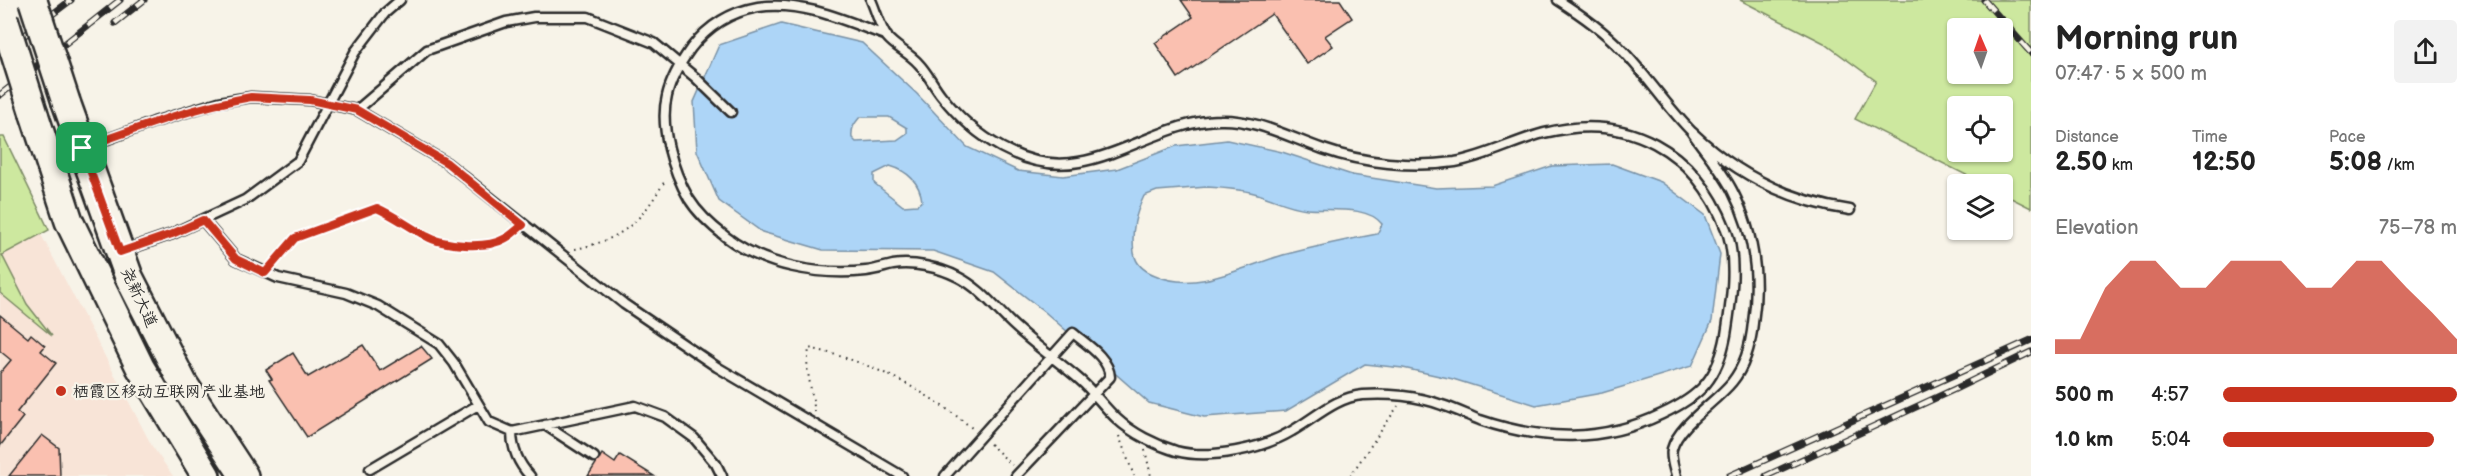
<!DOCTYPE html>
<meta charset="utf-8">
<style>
:root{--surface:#fff;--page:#f2f2f2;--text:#222;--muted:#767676;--accent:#c8321e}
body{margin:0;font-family:"Balsamiq Sans","LXGW WenKai TC",sans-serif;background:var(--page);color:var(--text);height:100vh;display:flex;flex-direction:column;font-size:22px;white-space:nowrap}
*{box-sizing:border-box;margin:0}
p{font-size:20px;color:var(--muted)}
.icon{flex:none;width:33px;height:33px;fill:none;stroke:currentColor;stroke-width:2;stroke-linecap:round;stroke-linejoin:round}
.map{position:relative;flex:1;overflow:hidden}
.sheet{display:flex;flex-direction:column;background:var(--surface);width:450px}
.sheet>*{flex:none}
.needle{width:39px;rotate:358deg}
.controls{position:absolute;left:1947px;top:18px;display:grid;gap:12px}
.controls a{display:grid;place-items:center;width:66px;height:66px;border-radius:6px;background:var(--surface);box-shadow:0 2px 4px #0004;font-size:30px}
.pin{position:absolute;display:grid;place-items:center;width:51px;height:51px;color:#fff;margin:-26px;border-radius:12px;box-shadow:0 3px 9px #0006}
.round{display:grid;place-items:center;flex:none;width:63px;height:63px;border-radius:6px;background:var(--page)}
.overview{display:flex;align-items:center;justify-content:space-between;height:102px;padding:0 24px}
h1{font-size:33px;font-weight:700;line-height:45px}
.metrics{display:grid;grid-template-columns:repeat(3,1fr);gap:9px;height:102px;padding:6px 24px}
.metrics div{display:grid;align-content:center}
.metrics b{font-size:26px;font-weight:700}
.metrics small{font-size:16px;font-weight:400}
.metrics p{font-size:16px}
.chart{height:168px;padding:12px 24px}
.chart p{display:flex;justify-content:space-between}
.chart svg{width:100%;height:108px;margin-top:6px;fill:var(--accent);opacity:.7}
ul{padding:0 24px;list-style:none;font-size:20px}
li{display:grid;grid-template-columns:96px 72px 1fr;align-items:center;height:45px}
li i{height:15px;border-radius:8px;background:var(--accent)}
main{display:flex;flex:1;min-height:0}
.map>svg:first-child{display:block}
.built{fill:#f8e4d7}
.green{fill:#cde89f;stroke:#7c8a65;stroke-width:1.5;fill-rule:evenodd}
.water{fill:#add5f7;stroke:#7991a5;stroke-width:1.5;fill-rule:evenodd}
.building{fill:#fac0b0;stroke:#2b2b2b;stroke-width:1.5}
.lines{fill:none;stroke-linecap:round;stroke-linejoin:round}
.service-casing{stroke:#2b2b2b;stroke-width:13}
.primary-casing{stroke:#2b2b2b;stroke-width:32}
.path{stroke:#2b2b2b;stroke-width:2;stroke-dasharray:1.5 4.5;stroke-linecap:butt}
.service{stroke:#f7f3e8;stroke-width:8}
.primary{stroke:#f7f3e8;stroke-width:27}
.rail-casing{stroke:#2b2b2b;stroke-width:7}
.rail{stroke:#f7f3e8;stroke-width:4.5;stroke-dasharray:14;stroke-linecap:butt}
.primary-bridge-casing{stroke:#2b2b2b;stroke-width:32;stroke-linecap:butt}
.primary-bridge{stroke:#f7f3e8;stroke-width:27}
.route-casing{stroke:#fff;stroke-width:12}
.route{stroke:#c8321e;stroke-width:8}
.poi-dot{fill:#c8321e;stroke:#f7f3e8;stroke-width:2}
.labels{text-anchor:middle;stroke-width:4.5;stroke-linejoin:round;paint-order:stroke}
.street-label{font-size:16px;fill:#2b2b2b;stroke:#f7f3e8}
.poi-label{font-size:16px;fill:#2b2b2b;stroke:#f7f3e8;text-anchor:start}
</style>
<main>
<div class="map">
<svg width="2031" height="476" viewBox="0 0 2031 476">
<rect width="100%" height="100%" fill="#f7f3e8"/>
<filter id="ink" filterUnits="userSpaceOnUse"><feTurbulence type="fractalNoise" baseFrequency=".0167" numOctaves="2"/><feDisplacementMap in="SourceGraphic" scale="12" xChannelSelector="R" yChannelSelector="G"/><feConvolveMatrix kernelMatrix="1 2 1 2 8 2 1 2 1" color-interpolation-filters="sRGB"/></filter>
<g filter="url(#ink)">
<path class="built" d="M34,221L152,446L173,476H0V245Z"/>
<path class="green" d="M1740,0H2031V208L2003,194L2002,184H1984L1855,119L1876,81L1824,43ZM1958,28H2002V74H1958ZM1958,106H2002V152H1958Z
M0,137H4L49,230L2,255L27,304L52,336L0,293Z"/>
<path class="water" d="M781,24L862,43L917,94L967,147L1018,171L1063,176L1117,169L1176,146L1227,140L1282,152L1352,175L1436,188L1492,186L1552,166L1612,164L1661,182L1705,215L1720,254L1712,321L1692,366L1602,393L1536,405L1453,379L1403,368L1365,364L1286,411L1204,417L1149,403L1045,312L994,272L933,251L823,250L762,232L719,201L697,151L694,102L719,45ZM860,117H889L907,128V133L897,140L856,142L852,138C851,128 854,124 860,117ZM890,166C908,171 920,183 922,201L917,205L903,206L874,183V174ZM1207,187C1223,188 1239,189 1254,193C1272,198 1288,207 1307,209C1330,211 1367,205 1382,224L1377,234C1345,240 1314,247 1283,255C1244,266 1196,294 1155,275C1144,271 1136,264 1134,253C1131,231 1135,215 1144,196L1157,191Z"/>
<path class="building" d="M1181,0H1340L1352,18L1325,36L1333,46L1307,64L1272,14L1178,78L1155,43L1193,17Z
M0,315L28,338L31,334L45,346L41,351L56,363L17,412L23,417L0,446V373L11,360L0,351Z
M363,345L380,371L421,346L432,359L307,437L269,380L272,379L266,370L293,353L308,377Z
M42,435L59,448L60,476H9Z
M602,454L615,463L620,455L654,476H588Z"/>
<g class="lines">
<defs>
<path id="service" d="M871,0C876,11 880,27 887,37C895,47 909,53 918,63C927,72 933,85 941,95C973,136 1025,172 1079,162C1126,154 1173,120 1220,120C1257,119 1288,137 1323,149C1343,156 1367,161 1388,163C1409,165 1434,165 1455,162C1485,157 1514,141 1544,133C1628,112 1695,150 1726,229C1738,260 1731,303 1726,335C1718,378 1701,396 1662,414C1602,443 1542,441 1480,420C1467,415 1455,409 1442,405C1418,396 1388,393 1363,395C1336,397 1315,418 1292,431C1262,449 1210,460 1176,451C1156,445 1132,433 1117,419C1104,407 1094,392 1080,380C1057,360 1030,342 1008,320C992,304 978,287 958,277C939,267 913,262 893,265C884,267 875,270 866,271C819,276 764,266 726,237C713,227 697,212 689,199C673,171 659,127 667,96C671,78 681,62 691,48C708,26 730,12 758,7C801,0 847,21 887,36
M1558,0C1580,14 1602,29 1620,48C1646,74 1666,106 1692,132C1737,175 1789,201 1850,210
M731,112L696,78L654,43L588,17H534L506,22L427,50L357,110L447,163L624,304L717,367L902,476
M86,147L154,122L219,102L251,97L310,100L357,110
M203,220L236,259L278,278L346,293L378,306L439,344L454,363L489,422L512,432C512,448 519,464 530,476
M123,251L172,234L245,200L298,161L355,52L385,13L400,0
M545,425L594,457
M512,432L635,406L665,417L694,438L716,464L722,476
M370,469L478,405
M945,476L1073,333C1086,344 1109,358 1110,377L1016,476
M1676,476C1674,468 1670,458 1672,449C1679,424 1715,403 1732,382C1745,366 1751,343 1753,323C1760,277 1754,232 1732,190C1721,169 1704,150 1691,131"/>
<path id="primary" d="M66,102L129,277L183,383L244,476
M34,114L69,221L140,367L206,476"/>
</defs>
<use href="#service" class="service-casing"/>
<use href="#primary" class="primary-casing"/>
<path class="path" d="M575,249C625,239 641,221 666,179
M273,264L295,238L377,209C386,212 395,215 403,220C411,226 420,234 430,238C455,248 492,249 514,232
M815,412L807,367L809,348C872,362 922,388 972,428
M1119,436L1134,476
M990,444L1012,465
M1145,450L1151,476
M1350,476L1398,406"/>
<use href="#service" class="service"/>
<use href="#primary" class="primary"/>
<defs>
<path id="rail" d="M1984,0L2031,53
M115,23L144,0
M0,54L71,0
M0,95L120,0
M1729,476L2031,340
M1766,476L1955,389L2031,352"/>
</defs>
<use href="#rail" class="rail-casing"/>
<use href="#rail" class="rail"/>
<defs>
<path id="primary-bridge" d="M33,1L66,102
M4,19L34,114"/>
</defs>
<use href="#primary-bridge" class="primary-bridge-casing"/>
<use href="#primary-bridge" class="primary-bridge"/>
</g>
</g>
<g class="lines" filter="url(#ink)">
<defs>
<path id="route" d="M251,97L310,100L357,110L447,163L523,225C517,229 511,236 504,239C487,249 443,246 426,236C409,227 395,216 377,208L295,238L265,273L236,259L203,220L172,234L120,252L82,148C138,128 193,107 251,97Z"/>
</defs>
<use href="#route" class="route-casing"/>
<use href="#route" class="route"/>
</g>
<circle class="poi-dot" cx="61" cy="391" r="6"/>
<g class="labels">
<g class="street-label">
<text transform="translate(140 297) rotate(65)" y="6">尧新大道</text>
</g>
<g class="poi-label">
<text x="73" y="397">栖霞区移动互联网产业基地</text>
</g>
</g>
</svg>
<div class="controls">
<a><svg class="needle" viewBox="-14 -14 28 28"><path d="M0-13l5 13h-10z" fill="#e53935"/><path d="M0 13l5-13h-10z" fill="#767676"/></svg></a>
<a><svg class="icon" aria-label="locate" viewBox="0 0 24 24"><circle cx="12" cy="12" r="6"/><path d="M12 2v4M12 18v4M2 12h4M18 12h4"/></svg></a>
<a><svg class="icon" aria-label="layers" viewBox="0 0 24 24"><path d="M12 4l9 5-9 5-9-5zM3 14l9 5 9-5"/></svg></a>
</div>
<div class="pin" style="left:82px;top:148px;background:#1e9e55"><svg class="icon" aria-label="arrive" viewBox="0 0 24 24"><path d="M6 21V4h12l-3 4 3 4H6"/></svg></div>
</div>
<section class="sheet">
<div class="overview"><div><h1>Morning run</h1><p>07:47 · 5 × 500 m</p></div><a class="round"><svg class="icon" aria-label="share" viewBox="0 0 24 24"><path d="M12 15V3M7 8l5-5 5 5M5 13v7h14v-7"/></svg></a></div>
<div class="metrics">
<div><p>Distance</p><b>2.50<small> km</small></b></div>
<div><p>Time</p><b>12:50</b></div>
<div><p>Pace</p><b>5:08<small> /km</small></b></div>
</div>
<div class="chart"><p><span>Elevation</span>75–78 m</p>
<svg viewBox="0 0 160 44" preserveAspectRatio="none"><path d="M0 44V38L10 38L20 17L30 6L40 6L50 17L60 17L70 6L80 6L90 6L100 17L110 17L120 6L130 6L140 17L150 27L160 38V44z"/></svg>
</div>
<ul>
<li><b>500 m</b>4:57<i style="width:100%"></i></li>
<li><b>1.0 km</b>5:04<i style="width:90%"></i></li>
</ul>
</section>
</main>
